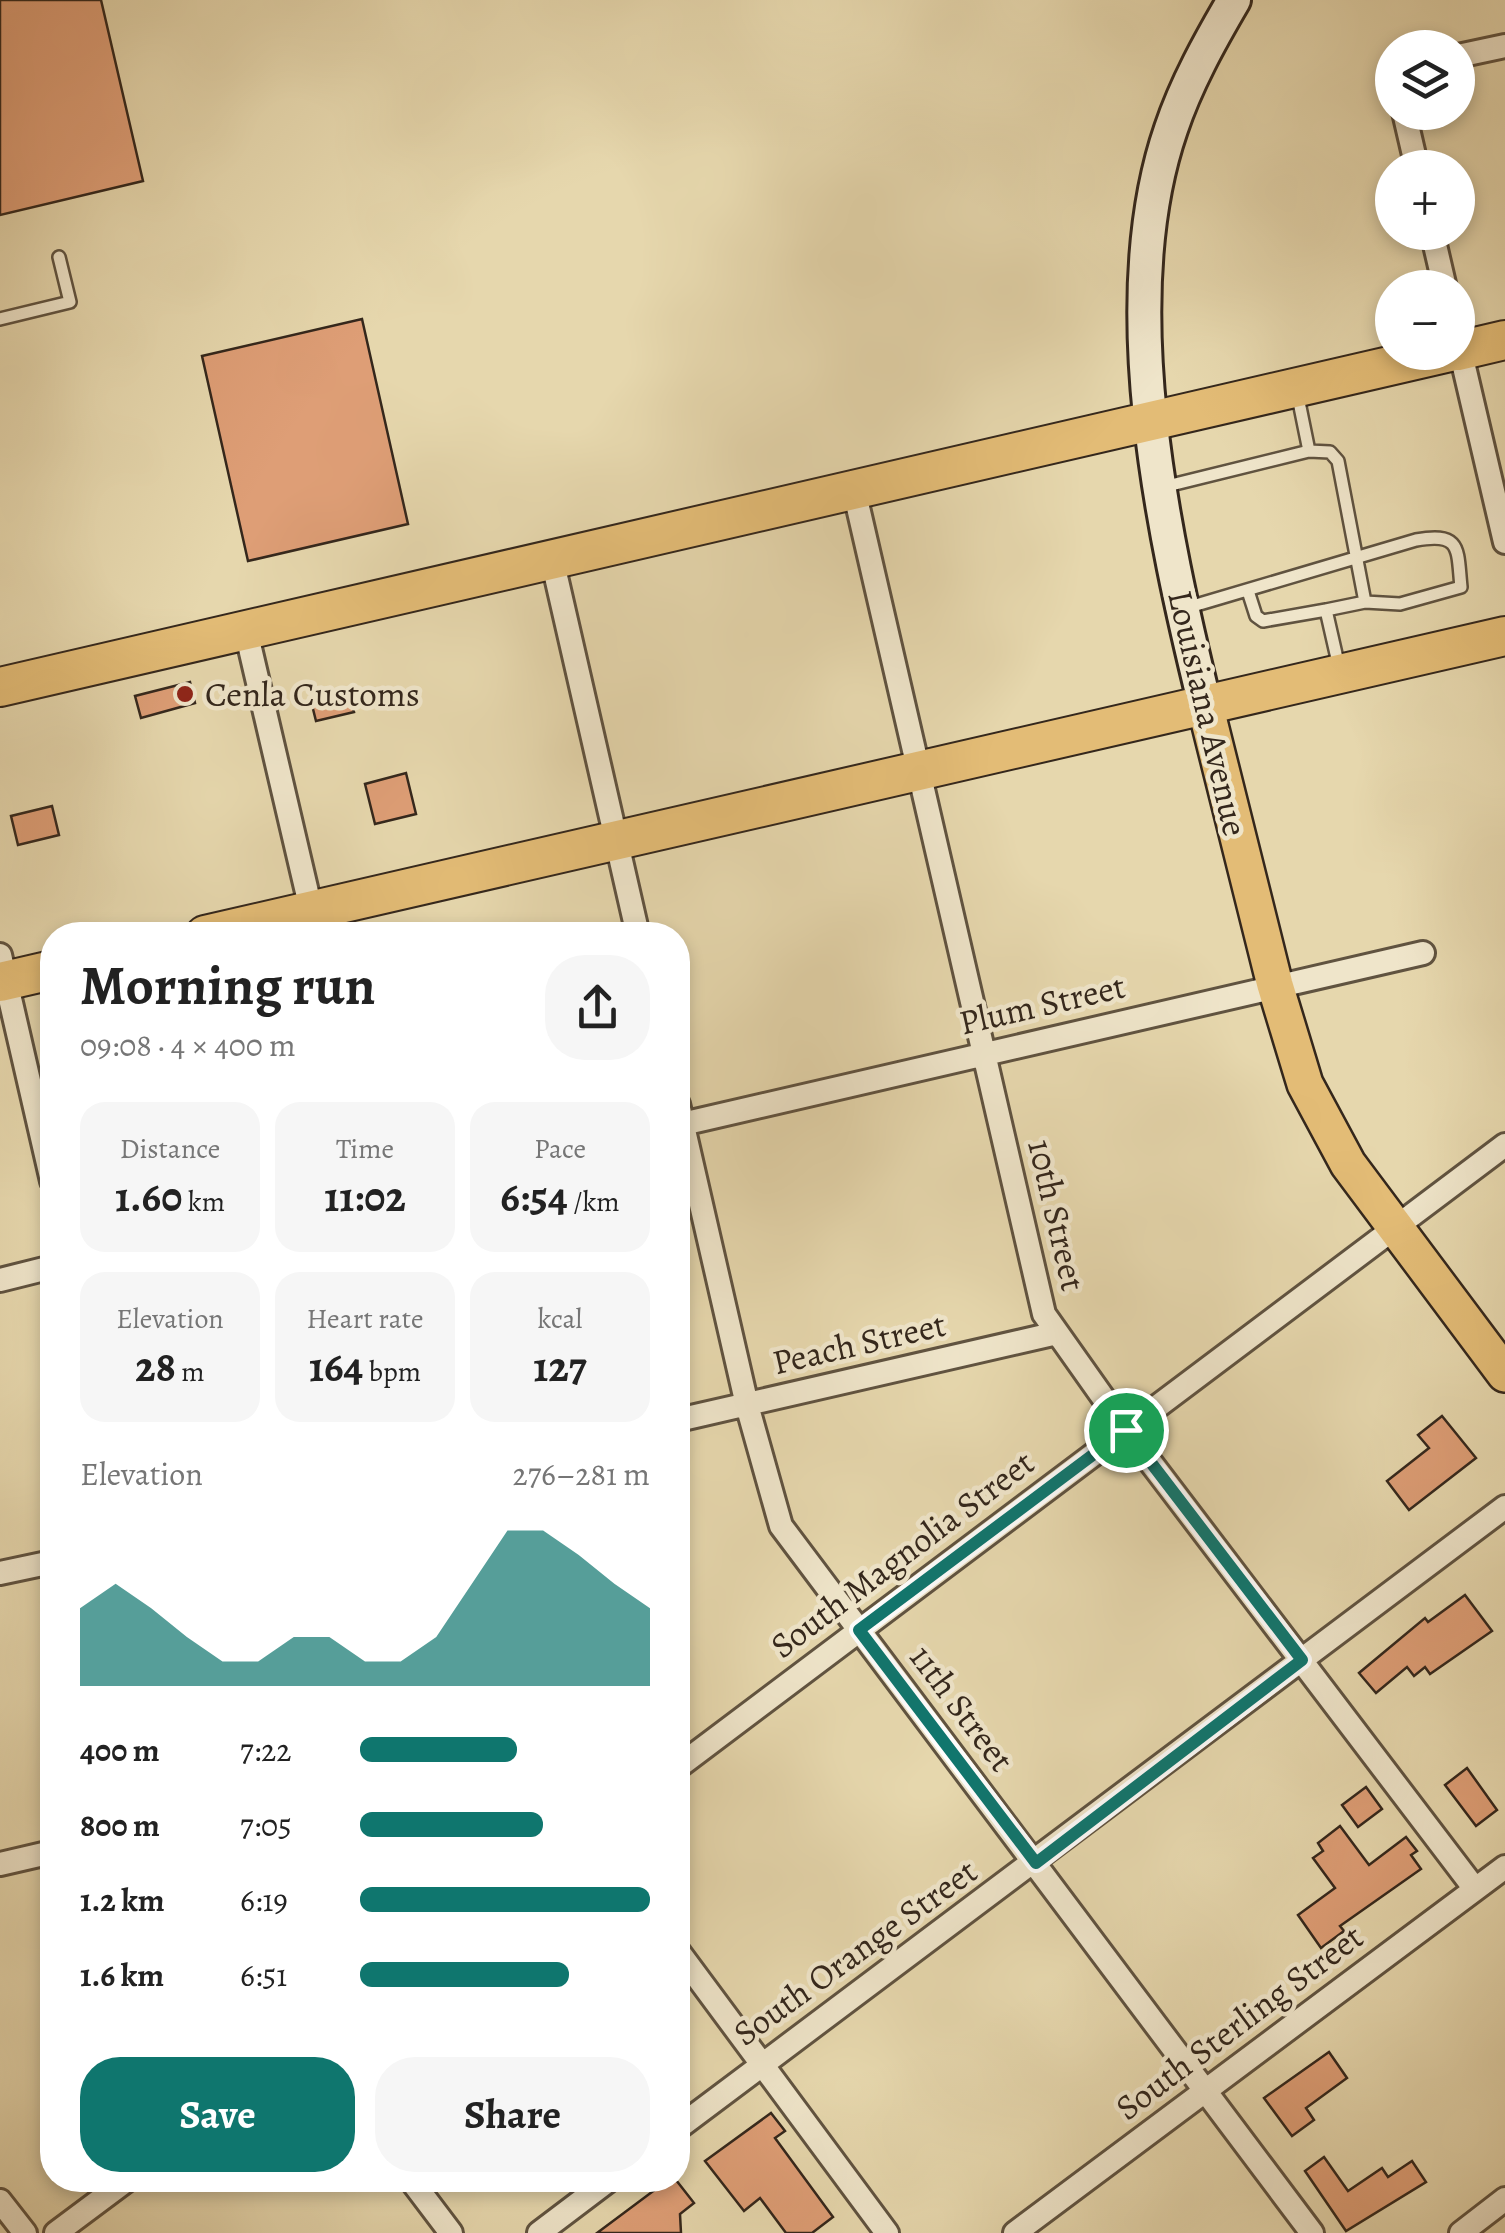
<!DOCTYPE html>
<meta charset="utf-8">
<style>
:root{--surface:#fff;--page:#f6f6f6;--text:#222;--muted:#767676;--accent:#0f766e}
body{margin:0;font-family:Alegreya,serif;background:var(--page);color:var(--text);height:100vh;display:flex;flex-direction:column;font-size:38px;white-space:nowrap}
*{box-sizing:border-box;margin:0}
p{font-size:32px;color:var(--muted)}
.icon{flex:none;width:55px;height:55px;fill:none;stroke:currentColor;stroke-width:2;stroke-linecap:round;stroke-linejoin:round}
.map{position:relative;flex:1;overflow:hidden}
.drawer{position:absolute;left:40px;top:922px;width:650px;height:1270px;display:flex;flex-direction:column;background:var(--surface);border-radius:40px;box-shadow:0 5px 15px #0003}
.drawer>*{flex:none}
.tools{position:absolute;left:1375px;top:30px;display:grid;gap:20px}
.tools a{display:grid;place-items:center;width:100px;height:100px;border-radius:50%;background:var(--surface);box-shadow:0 5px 15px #0003;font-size:50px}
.pin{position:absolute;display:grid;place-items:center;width:85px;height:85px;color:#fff;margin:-42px;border:5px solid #fff;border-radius:50%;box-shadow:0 2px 10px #0007}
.round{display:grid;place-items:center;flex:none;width:105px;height:105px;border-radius:40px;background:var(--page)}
.headline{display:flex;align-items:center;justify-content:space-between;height:170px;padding:0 40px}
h1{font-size:55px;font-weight:700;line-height:75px}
.stats{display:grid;grid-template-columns:repeat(3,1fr);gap:15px;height:170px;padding:10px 40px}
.stats div{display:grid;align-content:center;border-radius:25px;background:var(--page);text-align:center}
.stats b{font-size:42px;font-weight:700}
.stats small{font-size:28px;font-weight:400}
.stats p{font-size:28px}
.chart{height:280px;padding:20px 40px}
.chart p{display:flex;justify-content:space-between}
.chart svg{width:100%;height:180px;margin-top:10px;fill:var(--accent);opacity:.7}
.button{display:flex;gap:20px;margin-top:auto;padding:20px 40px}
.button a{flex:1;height:115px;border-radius:40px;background:var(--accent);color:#fff;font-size:40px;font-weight:700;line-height:115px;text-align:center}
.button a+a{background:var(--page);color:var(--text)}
ul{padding:0 40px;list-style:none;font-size:32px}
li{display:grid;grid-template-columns:160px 120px 1fr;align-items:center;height:75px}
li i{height:25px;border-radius:12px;background:var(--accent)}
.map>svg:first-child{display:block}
.building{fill:#de9e76;stroke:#34271c;stroke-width:2.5}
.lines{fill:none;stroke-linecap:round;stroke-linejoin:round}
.service-casing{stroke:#605340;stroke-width:16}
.minor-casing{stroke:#605340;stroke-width:28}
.secondary-casing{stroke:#34271c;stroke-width:38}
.primary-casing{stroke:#34271c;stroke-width:40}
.trunk-casing{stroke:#34271c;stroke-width:42}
.service{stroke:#efe5ca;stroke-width:11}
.minor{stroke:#efe5ca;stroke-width:22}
.secondary{stroke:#efe5ca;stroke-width:32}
.primary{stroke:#e3bc76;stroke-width:35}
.trunk{stroke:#e3bc76;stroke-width:38}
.route-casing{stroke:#fff;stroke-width:20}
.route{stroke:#0f766e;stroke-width:12}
.poi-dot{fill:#8f2418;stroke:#efe5ca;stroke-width:4}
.labels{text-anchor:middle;stroke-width:9;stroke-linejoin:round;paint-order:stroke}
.poi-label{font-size:35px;fill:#34271c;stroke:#efe5ca;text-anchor:start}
.street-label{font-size:35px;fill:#34271c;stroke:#efe5ca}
</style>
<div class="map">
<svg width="1505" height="2233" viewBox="0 0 1505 2233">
<rect width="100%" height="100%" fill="#e6d7ad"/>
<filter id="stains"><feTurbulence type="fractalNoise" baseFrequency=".002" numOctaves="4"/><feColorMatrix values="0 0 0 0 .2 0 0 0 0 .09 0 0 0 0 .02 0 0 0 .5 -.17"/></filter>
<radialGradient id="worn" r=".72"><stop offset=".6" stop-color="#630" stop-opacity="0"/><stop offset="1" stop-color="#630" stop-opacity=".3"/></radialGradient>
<path class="building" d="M0,0H101L143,181L0,215Z
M362,319L408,524L248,561L202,356Z
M190,682L195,703L141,718L135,696Z
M349,692L354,712L316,721L311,701Z
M406,773L416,814L375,824L365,784Z
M52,806L59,835L18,845L11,816Z
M1442,1416L1476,1458L1409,1510L1387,1481L1429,1448L1418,1435Z
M1465,1595L1492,1631L1430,1674L1425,1667L1414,1676L1407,1667L1376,1693L1359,1673L1425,1618L1428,1622Z
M1467,1768L1497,1810L1476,1826L1445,1785Z
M1366,1787L1382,1809L1358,1827L1342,1805Z
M1340,1826L1369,1865L1406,1837L1417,1851L1411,1855L1421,1869L1340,1926L1344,1931L1321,1948L1298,1915L1335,1888L1313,1858L1323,1851L1318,1843Z
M1329,2052L1347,2078L1306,2108L1314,2120L1292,2136L1264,2098Z
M771,2113L785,2131L775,2138L833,2217L812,2233H786L760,2198L744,2211L705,2161Z
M1324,2157L1348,2191L1382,2168L1388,2177L1412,2161L1426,2182L1346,2231L1305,2171Z
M668,2180H676L694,2203L680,2214L681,2233H597Z"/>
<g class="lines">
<defs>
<path id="service" d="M0,319L70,302L59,257
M1297,392L1309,451
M1163,487L1309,451L1330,452L1338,461L1365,602L1326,610L1339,667
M1248,591L1256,616L1263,621L1326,610
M1186,608L1416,540C1462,532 1457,549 1461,587L1400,604L1365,602"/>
<path id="minor" d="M1458,56L1505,46
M1404,112L1417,168
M1432,232L1445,288
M1458,341L1505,542
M854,490L1044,1314L1126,1430L1475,1889
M552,559L638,935
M246,631L317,935
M0,955L52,1181
M678,1104L747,1405L781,1526L1312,2233
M678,1125L1423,953
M0,1280L52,1267
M678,1420L1057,1333
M0,1573L52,1562
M678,1767L1505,1145
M0,1864L52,1852
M678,1951L887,2233
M678,2128L1505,1507
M411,2180L451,2233
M0,2201L25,2233
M56,2233L127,2180
M539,2233L609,2180
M1015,2233L1505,1867
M1461,2233L1505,2199"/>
<path id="secondary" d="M1205,705C1163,534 1112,300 1171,129C1186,84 1210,41 1234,0"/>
<path id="primary" d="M1205,705L1275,985L1305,1084L1348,1164L1505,1374"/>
<path id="trunk" d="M1458,351L1505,340
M0,687L1450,352
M205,935L1505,636
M0,982L52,970"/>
</defs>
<use href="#service" class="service-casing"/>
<use href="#minor" class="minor-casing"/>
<use href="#secondary" class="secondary-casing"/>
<use href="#primary" class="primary-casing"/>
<use href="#trunk" class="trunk-casing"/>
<use href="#service" class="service"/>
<use href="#minor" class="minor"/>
<use href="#secondary" class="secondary"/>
<use href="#primary" class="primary"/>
<use href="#trunk" class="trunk"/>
</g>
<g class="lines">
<defs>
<path id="route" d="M1126,1430L1302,1660L1036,1863L859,1630Z"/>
</defs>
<use href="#route" class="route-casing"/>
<use href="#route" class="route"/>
</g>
<circle class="poi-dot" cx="185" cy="694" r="10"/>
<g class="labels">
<g class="poi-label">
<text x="205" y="706">Cenla Customs</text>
</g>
<g class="street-label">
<text transform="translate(1208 713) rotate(77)" y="12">Louisiana Avenue</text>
<text transform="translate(1042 1004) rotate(-13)" y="12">Plum Street</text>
<text transform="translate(1057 1215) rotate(77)" y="12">10th Street</text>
<text transform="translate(859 1343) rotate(-13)" y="12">Peach Street</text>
<text transform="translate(902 1554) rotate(-37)" y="12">South Magnolia Street</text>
<text transform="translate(962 1708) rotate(53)" y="12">11th Street</text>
<text transform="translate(855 1952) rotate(-36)" y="12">South Orange Street</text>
<text transform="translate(1239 2022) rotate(-37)" y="12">South Sterling Street</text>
</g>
</g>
<rect width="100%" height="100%" filter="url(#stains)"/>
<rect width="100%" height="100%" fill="url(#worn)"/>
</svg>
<div class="tools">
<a><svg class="icon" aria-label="layers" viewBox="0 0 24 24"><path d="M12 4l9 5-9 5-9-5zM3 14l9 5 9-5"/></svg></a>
<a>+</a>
<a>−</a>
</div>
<div class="pin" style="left:1126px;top:1430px;background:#1e9e55"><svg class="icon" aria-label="arrive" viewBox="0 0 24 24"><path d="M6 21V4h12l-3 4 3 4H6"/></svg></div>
<section class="drawer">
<div class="headline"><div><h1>Morning run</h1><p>09:08 · 4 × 400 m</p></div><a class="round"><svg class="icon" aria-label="share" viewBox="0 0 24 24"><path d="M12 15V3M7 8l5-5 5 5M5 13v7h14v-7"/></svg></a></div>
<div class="stats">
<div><p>Distance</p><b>1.60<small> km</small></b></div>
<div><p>Time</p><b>11:02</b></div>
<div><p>Pace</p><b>6:54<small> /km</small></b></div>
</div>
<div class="stats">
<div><p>Elevation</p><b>28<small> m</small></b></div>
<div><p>Heart rate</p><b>164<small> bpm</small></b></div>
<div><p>kcal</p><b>127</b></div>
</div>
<div class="chart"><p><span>Elevation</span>276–281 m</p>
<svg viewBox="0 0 160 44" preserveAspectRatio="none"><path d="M0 44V25L10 19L20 25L30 32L40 38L50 38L60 32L70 32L80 38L90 38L100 32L110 19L120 6L130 6L140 12L150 19L160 25V44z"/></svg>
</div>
<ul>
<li><b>400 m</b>7:22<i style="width:54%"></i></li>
<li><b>800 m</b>7:05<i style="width:63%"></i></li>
<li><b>1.2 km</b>6:19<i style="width:100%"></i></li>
<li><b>1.6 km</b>6:51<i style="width:72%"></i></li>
</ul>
<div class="button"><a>Save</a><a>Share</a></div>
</section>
</div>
